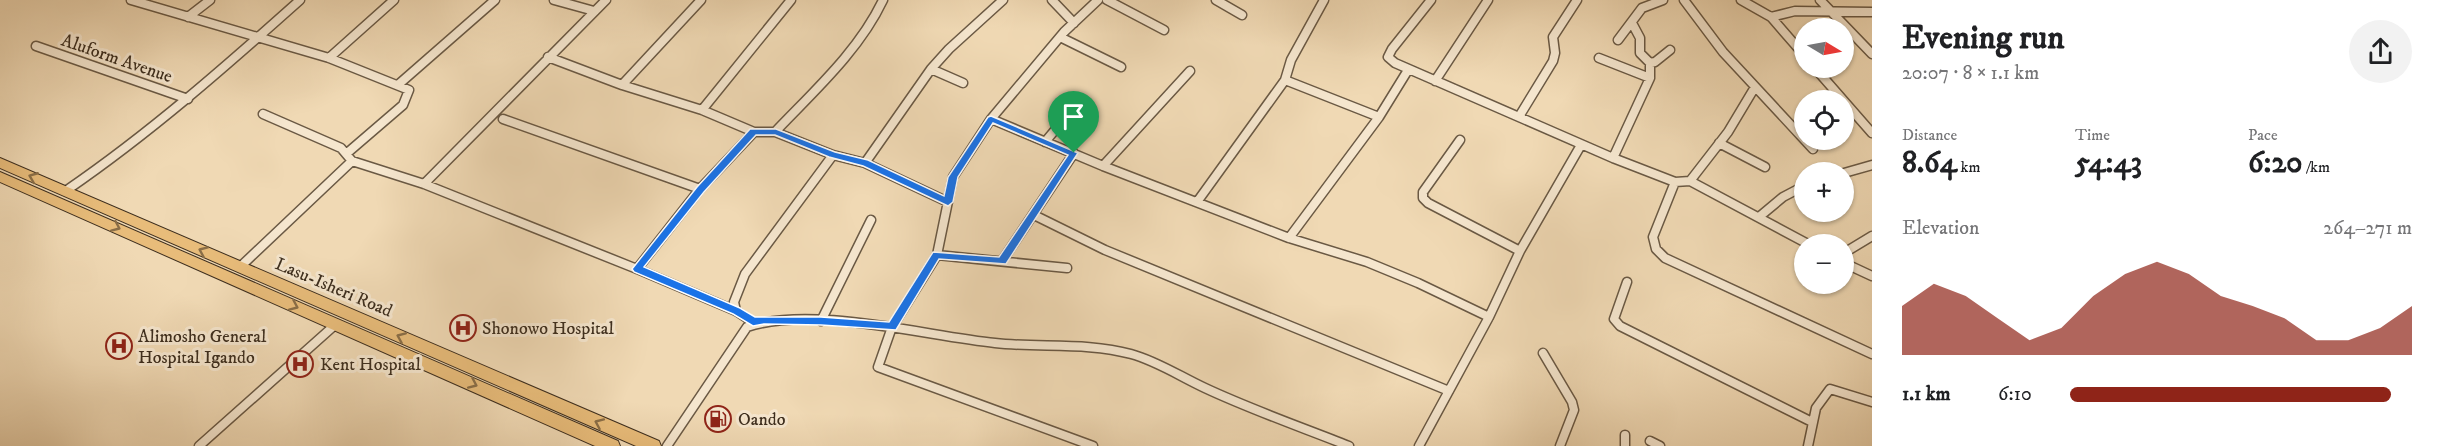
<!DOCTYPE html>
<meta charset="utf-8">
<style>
:root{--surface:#fff;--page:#f2f2f2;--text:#202124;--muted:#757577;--accent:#8f2418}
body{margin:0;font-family:"IM FELL DW Pica",serif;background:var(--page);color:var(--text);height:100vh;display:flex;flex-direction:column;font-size:22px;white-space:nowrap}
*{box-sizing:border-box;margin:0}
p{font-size:20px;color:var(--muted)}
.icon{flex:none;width:33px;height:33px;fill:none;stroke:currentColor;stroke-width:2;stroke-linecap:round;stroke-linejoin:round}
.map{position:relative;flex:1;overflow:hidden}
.panel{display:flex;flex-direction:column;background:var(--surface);width:570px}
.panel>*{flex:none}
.needle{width:39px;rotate:100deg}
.controls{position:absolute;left:1794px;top:18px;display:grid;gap:12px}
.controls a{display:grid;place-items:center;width:60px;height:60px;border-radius:50%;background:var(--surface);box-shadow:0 2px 4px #0004;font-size:30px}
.pin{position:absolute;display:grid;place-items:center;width:51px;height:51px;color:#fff;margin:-62px -26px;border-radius:50% 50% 50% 0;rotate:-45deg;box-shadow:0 0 6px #0007}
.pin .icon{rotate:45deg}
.round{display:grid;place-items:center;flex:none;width:63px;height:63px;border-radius:32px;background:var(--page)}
.head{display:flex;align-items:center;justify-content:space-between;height:102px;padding:0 30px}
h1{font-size:33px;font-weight:700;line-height:45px}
.stats{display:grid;grid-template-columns:repeat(3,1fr);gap:9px;height:102px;padding:6px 30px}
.stats div{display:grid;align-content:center}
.stats b{font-size:30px;font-weight:700}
.stats small{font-size:16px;font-weight:400}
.stats p{font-size:16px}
.chart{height:168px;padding:12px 30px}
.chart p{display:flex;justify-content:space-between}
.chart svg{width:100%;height:108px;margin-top:6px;fill:var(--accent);opacity:.7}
ul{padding:0 30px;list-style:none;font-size:20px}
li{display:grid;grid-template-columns:96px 72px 1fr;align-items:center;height:45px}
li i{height:15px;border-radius:8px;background:var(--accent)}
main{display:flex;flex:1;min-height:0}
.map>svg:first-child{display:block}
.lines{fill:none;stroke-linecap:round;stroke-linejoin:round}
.minor-casing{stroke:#6a5944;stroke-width:11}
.primary-casing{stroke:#3d2e1e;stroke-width:2}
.minor{stroke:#f5e6ce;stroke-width:8}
.primary{fill:#e8bc7a;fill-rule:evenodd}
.oneway{stroke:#8a6e47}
.route{fill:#1a73e8;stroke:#fff;stroke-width:1.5;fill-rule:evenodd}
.labels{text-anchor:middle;stroke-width:6;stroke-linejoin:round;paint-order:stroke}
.street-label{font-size:18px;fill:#3d2e1e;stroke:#f5e6ce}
.poi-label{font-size:18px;fill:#3d2e1e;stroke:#f5e6ce;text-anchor:start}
</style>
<main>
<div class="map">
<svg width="1872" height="446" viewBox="0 0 1872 446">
<rect width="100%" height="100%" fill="#f0d9b4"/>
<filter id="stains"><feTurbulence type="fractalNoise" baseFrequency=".00333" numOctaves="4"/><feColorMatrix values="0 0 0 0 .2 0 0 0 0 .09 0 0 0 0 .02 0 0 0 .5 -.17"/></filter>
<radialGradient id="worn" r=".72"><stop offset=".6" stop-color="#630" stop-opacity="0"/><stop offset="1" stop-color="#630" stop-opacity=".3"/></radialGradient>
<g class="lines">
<defs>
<path id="minor" d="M131,0L329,58L409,90L403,105L346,154
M554,0L594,11
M1052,0L1074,23
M1107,0L1164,30
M1216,0L1242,15
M1431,0L1392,49L1388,57L1395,63L1613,158L1675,182L1690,181L1808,244
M1684,0L1723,52L1813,149
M1741,0L1771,17L1804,55
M1820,0L1872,54
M188,17L210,0
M1771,17L1795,11L1872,12
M1060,37L1121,67
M1618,40L1642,8L1663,0
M36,46L188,99
M548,57L622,85L701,0
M329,58L394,0
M1599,58L1650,78
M1650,63L1655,62L1670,50
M1815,68L1872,133
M931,69L963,83
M1285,80L1379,117
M1435,81L1488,0
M399,84L495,0
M622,85L702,110L754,132H775L833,155L865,163L948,202
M702,110L791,0
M263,114L341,148L352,161L424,184L637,269L736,311L753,322
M1520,115L1553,61L1555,53L1553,37L1577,0
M503,119L700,189
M991,119L1103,166L1289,238L1367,262L1418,283L1489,317
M775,132C813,92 859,51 883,0
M1460,140L1423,192V198L1428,203L1520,251
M1045,142L1075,106
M1719,143L1765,167
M1613,158L1650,78V63L1640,53V38L1632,23
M865,163L931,69L949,49L1003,0
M1103,166L1190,71
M1844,173L1872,165
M1690,181L1728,132L1755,87
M1675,182L1653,237L1656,249L1665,258L1872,354
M424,184L606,0
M67,190C150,133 225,67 300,0
M1197,202L1285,80L1291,60L1324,0
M1034,215L1105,250L1449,391
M1759,217L1783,197L1804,186
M1289,238L1379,117L1408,70
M1844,253L1872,236
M937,255L1067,268
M1002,261L1074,153
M1844,263L1872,276
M240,267L352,161
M637,269L700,189L754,132
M1627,282L1614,319L1620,326L1810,421
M736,311L734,302L745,274L833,155
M821,321L871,220
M1543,353L1572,402L1574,410L1560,446
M1625,435V446
M1650,441L1660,446
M199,446L336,324
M667,446L747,327C812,305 926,336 995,343C1040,348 1087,342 1131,354C1157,361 1181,377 1205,388C1252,410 1301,427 1349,446
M1093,446L878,367L892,327L937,255L953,177L991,119L1064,32L1098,0
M1419,446L1489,317L1520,251L1581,145
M1808,446L1816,408L1830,389L1872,402"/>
<path id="primary" d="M0,158L659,441L661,446H636L0,168Z
M0,172L618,441L620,446H595L0,182Z"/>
</defs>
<use href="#minor" class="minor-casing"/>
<use href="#primary" class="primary-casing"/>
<use href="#minor" class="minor"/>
<use href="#primary" class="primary"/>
</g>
<defs><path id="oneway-chevron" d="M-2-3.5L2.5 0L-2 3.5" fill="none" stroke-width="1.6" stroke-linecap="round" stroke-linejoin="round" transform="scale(1.5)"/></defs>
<g class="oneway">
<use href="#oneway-chevron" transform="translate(33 177) rotate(-158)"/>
<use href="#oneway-chevron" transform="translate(116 227) rotate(24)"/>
<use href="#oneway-chevron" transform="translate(203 251) rotate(-156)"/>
<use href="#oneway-chevron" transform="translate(294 306) rotate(24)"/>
<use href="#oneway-chevron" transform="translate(401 337) rotate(-157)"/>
<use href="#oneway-chevron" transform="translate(473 384) rotate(24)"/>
<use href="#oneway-chevron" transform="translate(599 423) rotate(-156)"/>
</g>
<path class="route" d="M991,116L1078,153L1006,264L939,259L896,330L821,325L764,324L753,326L733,314L634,272L632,269L697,187L750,129H776L835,152L868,160L944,196L948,177L988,117ZM993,123L1068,155L999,257L933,252L889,322L821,317H755L740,308L644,267L704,192L756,135H775L829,157L863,166L948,206L953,202L958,177Z"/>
<defs>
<symbol id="hospital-ring" viewBox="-11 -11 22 22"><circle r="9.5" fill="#f5e6ce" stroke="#8f2418" stroke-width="1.5"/><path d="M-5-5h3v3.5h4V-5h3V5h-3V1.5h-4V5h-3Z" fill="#8f2418"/></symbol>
<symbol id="fuel-ring" viewBox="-11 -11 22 22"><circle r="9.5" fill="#f5e6ce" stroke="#8f2418" stroke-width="1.5"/><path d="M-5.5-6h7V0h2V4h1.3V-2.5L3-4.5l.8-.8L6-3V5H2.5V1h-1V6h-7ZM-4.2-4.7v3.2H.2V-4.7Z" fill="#8f2418"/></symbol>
</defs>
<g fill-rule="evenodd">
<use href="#hospital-ring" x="448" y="313" width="30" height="30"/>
<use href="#hospital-ring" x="104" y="331" width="30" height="30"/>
<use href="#hospital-ring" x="285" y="349" width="30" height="30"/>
<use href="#fuel-ring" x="703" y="404" width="30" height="30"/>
</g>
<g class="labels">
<g class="street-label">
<text transform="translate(117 58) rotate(19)" y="6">Aluform Avenue</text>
<text transform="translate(334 287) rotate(23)" y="6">Lasu-Isheri Road</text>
</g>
<g class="poi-label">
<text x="482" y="334">Shonowo Hospital</text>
<text x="138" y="342">Alimosho General<tspan x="138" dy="21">Hospital Igando</tspan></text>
<text x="320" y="370">Kent Hospital</text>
<text x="738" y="425">Oando</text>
</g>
</g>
<rect width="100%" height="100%" filter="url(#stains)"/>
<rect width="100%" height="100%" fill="url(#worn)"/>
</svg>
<div class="controls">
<a><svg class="needle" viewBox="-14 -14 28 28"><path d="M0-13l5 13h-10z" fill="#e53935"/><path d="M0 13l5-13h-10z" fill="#757577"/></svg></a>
<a><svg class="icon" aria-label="locate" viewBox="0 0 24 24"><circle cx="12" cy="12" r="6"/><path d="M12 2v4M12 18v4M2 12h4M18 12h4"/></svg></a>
<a>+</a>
<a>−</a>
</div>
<div class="pin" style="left:1074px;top:153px;background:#1e9e55"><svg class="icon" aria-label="arrive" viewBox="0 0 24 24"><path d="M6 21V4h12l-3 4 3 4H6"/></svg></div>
</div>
<section class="panel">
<div class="head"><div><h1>Evening run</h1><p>20:07 · 8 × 1.1 km</p></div><a class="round"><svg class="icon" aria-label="share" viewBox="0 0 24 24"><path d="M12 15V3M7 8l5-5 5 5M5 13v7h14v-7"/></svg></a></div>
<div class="stats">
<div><p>Distance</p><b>8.64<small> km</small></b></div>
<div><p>Time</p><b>54:43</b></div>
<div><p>Pace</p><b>6:20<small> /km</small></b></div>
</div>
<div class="chart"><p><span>Elevation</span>264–271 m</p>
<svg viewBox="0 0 160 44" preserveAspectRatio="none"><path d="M0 44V24L10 15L20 20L30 29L40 38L50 33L60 20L70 11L80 6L90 11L100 20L110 24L120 29L130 38L140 38L150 33L160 24V44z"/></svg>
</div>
<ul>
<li><b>1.1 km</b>6:10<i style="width:94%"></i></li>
</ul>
</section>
</main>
